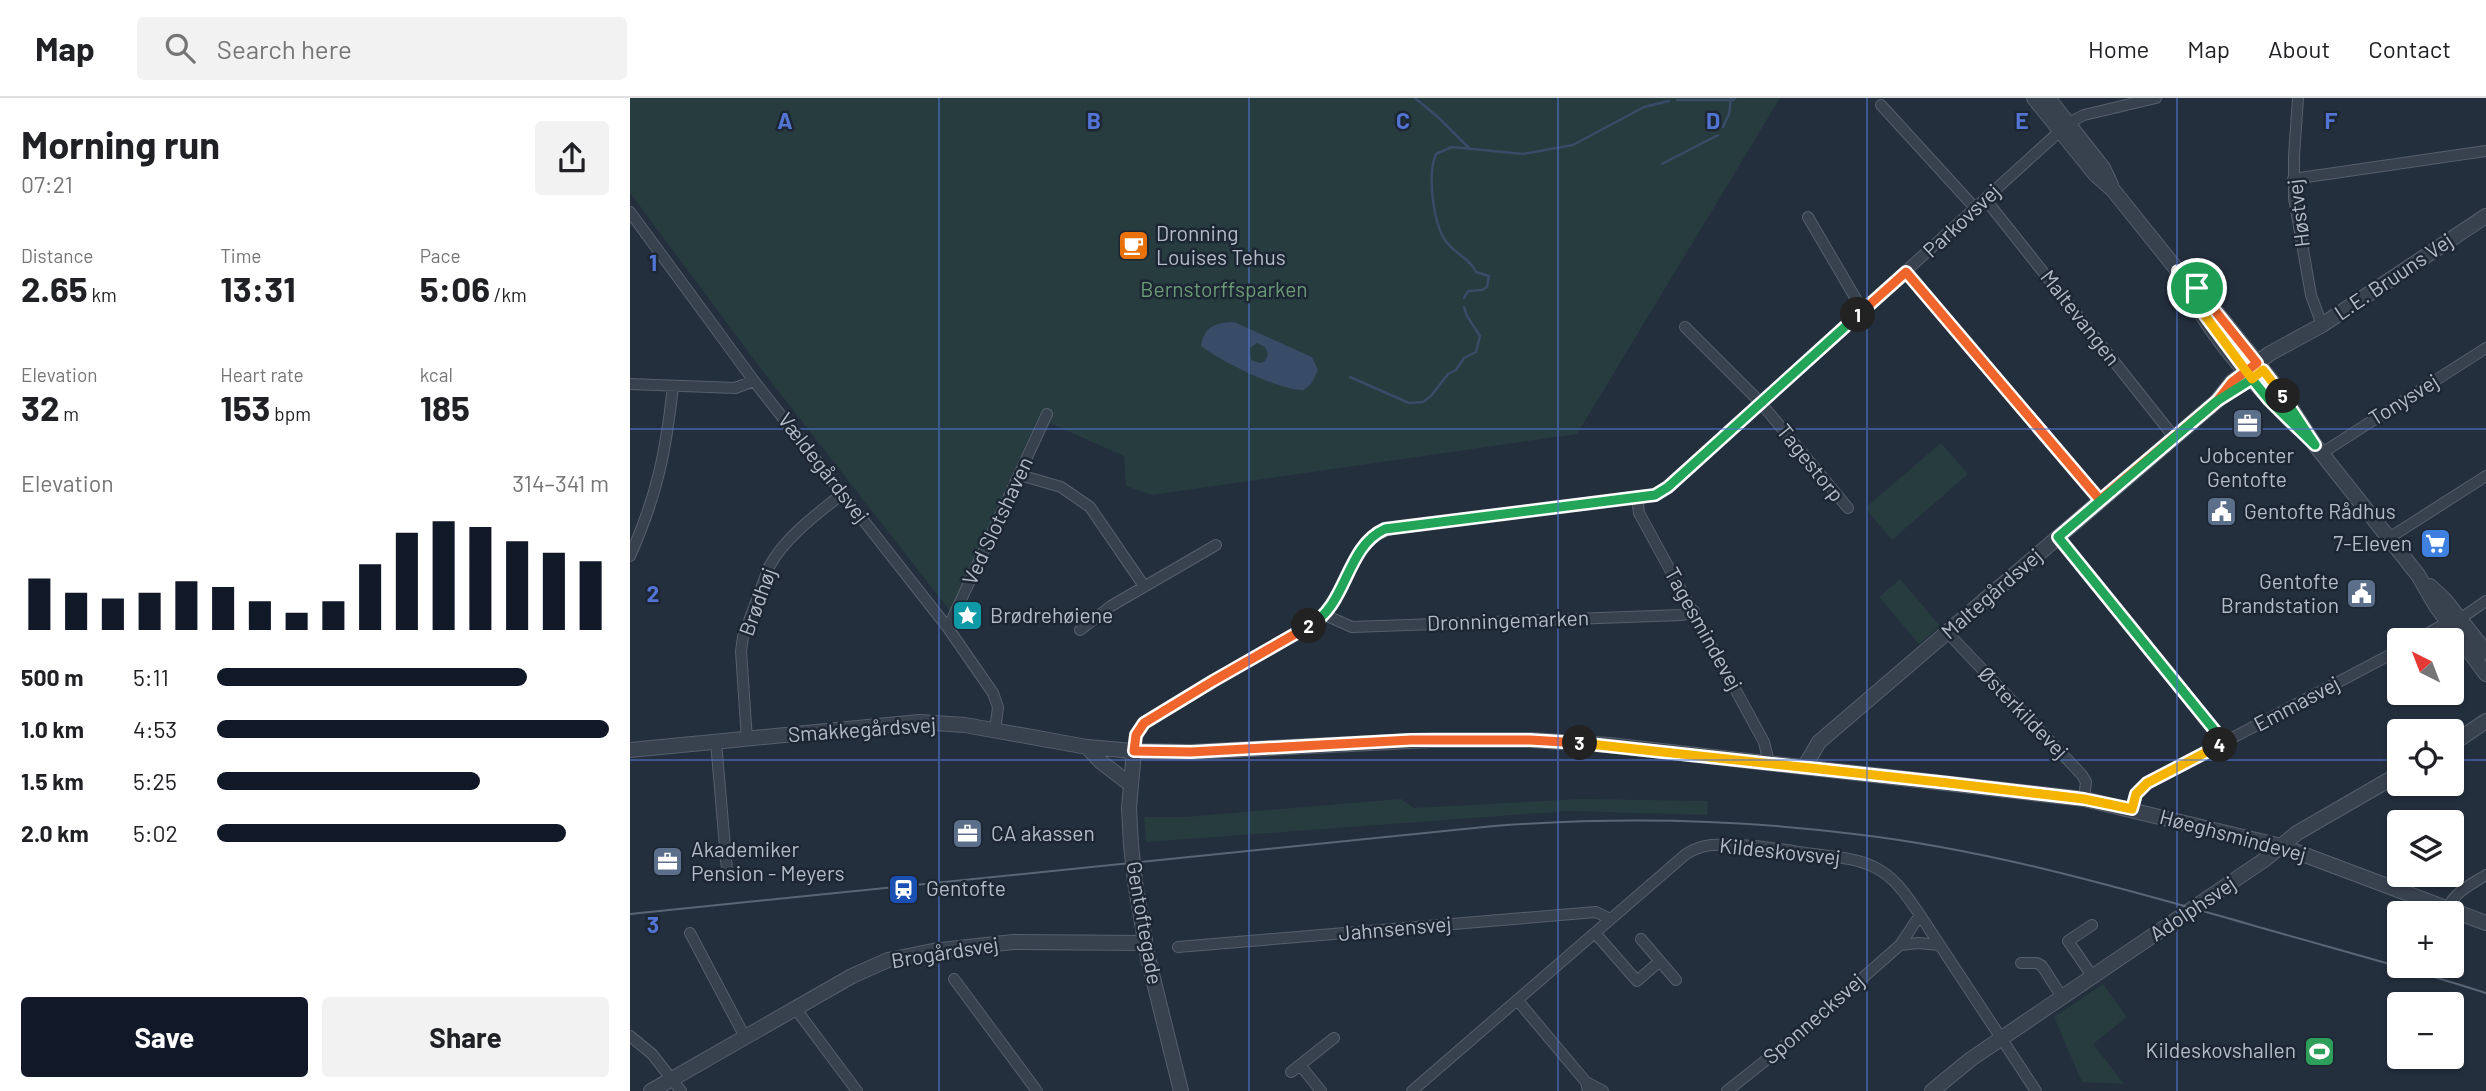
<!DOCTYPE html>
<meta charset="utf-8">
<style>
:root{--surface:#fff;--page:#f2f2f2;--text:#202124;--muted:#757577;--line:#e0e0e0;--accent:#111827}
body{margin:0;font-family:Barlow,sans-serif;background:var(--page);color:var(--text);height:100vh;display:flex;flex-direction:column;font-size:26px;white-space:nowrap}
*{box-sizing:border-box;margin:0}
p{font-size:23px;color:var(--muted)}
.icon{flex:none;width:38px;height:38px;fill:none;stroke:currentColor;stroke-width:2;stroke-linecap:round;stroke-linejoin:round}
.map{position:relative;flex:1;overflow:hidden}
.details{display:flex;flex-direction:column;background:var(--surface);width:630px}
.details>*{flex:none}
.needle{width:46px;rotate:318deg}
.fabs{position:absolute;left:1757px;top:530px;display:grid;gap:14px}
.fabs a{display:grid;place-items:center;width:77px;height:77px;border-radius:7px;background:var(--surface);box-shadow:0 2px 5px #0004;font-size:35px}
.pin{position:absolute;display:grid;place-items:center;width:60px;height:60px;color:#fff;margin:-30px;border:4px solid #fff;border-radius:50%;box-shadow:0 2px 7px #0007}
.km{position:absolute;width:35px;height:35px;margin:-18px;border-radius:50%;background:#222;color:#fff;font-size:19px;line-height:35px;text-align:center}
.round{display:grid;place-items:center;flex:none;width:74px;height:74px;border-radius:7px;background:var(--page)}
.head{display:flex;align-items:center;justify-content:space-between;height:119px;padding:0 21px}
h1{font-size:38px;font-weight:700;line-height:52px}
.metrics{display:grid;grid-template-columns:repeat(3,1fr);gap:10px;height:119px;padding:7px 21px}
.metrics div{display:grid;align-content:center}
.metrics b{font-size:35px;font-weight:700}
.metrics small{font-size:19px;font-weight:400}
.metrics p{font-size:19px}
.chart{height:196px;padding:14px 21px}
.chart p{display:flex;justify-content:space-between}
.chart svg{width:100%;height:126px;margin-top:7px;stroke:var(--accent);stroke-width:6}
.button{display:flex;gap:14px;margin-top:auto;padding:14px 21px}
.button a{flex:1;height:80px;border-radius:7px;background:var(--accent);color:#fff;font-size:28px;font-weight:700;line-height:80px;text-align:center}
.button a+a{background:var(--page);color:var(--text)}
ul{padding:0 21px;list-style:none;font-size:23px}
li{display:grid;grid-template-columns:112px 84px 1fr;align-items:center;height:52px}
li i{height:18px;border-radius:9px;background:var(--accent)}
header{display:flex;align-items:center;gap:42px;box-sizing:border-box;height:98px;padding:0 35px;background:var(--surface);border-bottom:2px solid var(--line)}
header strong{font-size:33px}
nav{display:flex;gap:38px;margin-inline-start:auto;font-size:24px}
.search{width:490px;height:63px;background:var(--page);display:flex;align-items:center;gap:18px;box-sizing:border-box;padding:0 24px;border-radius:7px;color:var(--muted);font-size:26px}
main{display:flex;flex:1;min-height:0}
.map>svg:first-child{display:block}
.green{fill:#263c3f}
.water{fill:#394c67;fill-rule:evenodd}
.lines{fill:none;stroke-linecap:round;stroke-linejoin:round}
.stream{stroke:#394c67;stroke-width:2.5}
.minor-casing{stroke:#565f6c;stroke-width:12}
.tertiary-casing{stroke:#565f6c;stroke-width:16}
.minor{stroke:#38414e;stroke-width:10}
.tertiary{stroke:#38414e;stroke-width:14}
.tram{stroke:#5a6575;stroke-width:2}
.tertiary-bridge-casing{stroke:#565f6c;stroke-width:16;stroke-linecap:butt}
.tertiary-bridge{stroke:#38414e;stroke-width:14}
.split-1-casing{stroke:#fff;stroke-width:14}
.split-2-casing{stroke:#fff;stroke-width:14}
.split-3-casing{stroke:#fff;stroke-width:14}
.split-4-casing{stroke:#fff;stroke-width:14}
.split-5-casing{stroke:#fff;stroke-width:14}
.split-6-casing{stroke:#fff;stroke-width:14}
.split-1{stroke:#f0652b;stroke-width:9}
.split-2{stroke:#22a559;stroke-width:9}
.split-3{stroke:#f0652b;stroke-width:9}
.split-4{stroke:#f5b400;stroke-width:9}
.split-5{stroke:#22a559;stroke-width:9}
.split-6{stroke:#f5b400;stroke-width:9}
.grid{fill:none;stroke:#5274d3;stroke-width:2;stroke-opacity:0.55}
.labels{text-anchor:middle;stroke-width:5;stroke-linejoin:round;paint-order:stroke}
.street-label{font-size:21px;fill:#b4bcc9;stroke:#1d2633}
.poi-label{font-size:21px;fill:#b4bcc9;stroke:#1d2633;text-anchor:start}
.park-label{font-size:21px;fill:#6b9a76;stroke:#1d2633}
.grid-label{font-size:23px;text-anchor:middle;font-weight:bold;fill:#5274d3;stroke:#1d2633;stroke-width:5;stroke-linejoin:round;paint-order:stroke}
</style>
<header>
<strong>Map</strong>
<div class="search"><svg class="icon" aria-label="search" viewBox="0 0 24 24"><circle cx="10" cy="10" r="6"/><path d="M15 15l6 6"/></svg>Search here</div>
<nav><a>Home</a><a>Map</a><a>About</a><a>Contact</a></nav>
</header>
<main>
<section class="details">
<div class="head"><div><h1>Morning run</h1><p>07:21</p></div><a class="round"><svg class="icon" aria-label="share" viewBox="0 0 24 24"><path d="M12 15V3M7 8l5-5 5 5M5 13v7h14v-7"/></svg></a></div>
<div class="metrics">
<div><p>Distance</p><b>2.65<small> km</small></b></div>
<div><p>Time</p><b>13:31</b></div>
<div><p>Pace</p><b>5:06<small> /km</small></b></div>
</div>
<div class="metrics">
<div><p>Elevation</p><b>32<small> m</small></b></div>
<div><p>Heart rate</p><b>153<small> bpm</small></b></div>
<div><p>kcal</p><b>185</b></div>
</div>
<div class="chart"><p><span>Elevation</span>314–341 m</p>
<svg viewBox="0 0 160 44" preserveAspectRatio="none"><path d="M5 44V26M15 44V31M25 44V33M35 44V31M45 44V27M55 44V29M65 44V34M75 44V38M85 44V34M95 44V21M105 44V10M115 44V6M125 44V8M135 44V13M145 44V17M155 44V20"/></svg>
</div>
<ul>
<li><b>500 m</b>5:11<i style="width:79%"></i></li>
<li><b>1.0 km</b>4:53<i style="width:100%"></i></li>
<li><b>1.5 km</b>5:25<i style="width:67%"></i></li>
<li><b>2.0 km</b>5:02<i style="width:89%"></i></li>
</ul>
<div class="button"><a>Save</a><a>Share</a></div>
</section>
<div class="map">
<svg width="1856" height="993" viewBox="0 0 1856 993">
<rect width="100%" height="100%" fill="#242f3e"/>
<path class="green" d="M0,0H1150L947,336L522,397L496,388L494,358L408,320L320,513L135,276L0,95Z
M1311,345L1338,376L1262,442L1235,410Z
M1270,481L1310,528L1289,546L1249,499Z
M771,701L784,710L952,701L1078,703L1077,717L938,713L516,744L514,719H556Z
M1473,886L1497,919L1463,946L1494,986L1452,984L1424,919Z"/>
<path class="water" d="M604,224L682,259L688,272L681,286L674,292C650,293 590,263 571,248C574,228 585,225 604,224ZM627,245L635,249L638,256L635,263L630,265L621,262L620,250Z"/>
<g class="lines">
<path class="stream" d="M785,0L809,20L839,50
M1047,2H1104L1105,0
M1093,29L1099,16L1101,1
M1032,66L1088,37
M834,200L838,193L852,192L857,189L859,178L846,174C841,162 828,157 819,147C803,131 797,77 806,56L822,49L893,56L943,47L1014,9L1039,3
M720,279L779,305L793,304L801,298L818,276L826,272L834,260L846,254L850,238L837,218L834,209"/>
<defs>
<path id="minor" d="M1668,0L1664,58V100L1681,197L1692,227
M1251,7L1346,111
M1438,25L1454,17L1526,0
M1663,81L1856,53
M1356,102L1544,339
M0,114L124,283L318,530L363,595L368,609L365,633
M1178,119L1233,213
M1276,174L1470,402
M1055,229L1130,304L1218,410
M0,286L105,290L124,283
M1692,355L1856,250
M390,377L431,389L460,409L514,488
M1007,398L1009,415L1134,644L1139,665
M1428,438L1586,634L1593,645
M1759,440L1856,378
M0,458C27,398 36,353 43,288
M695,517L722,529L1052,517L1064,513
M1830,521L1856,503
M318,530L417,316
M450,532L481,508L586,447
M1317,534L1452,677L1456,684L1454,701
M1786,542L1818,524
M117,642L111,553L113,539L139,469C155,439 187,416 212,396
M86,644L97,772
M504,653L506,637L515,625L583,583L686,524C717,498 720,438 765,430L1025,397L1038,389L1430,33
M1502,711L1506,696L1517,685L1769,552
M1817,811C1826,793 1840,787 1856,777
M1462,827L1438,843L1463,879
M60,835L115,939
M965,835L1007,883L1030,863
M1011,841L1046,882
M1270,847L1288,845L1309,847
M548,849L966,814L980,821
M1391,865H1407L1412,868L1432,899
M324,881L407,993
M888,903L956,984L958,993
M165,910L227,993
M0,938L22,956L51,993
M670,967L691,993
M661,974L704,940
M956,984L973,993
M782,993L1056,756C1064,751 1072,748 1081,747C1115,745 1149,751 1183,756C1205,759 1227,760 1246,770C1266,780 1278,800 1290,817L1406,993
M1097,993L1169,936L1270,847L1290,817"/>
<path id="tertiary" d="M1404,0L1465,76L1483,92L1548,173L1567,190L1650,293L1685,347L1788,477L1806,508L1856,576
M1418,0L1473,70L1481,87
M1551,180C1578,235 1623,286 1667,329
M1800,488L1814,501L1856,554
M1822,646L1856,623
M457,649L471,664L501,687
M0,652L289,624L335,627L457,649L504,653L561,654L801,642H900L979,647L1454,701L1651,748L1856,825
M1175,668L1189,644L1587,303L1602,284L1639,256L1692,227L1856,118
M501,747L499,710L504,653
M505,784L518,860L551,993
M21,993L222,878L258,862L303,853L383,844L515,845
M1302,993L1341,961L1634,762L1667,735L1769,676"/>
</defs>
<use href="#minor" class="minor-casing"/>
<use href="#tertiary" class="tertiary-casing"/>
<use href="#minor" class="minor"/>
<use href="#tertiary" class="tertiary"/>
<path class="tram" d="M0,816L864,728C984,719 1105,721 1224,736C1353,751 1477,786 1601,821C1686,846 1772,868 1856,895"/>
<defs>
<path id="tertiary-bridge" d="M501,747L505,784"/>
</defs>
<use href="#tertiary-bridge" class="tertiary-bridge-casing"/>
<use href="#tertiary-bridge" class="tertiary-bridge"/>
</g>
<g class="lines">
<defs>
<path id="split-1" d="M1228,217L1276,174L1470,402L1587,303L1602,284L1627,265L1567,190"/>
<path id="split-2" d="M679,528C718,507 715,449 755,431L1025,397L1038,389L1228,217"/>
<path id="split-3" d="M679,528L583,583L514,625L506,637L504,653L561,654L781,642H900L950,645"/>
<path id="split-4" d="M950,645L1318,685L1454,701L1502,711L1506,696L1517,685L1590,647"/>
<path id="split-5" d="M1590,647L1593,645L1586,634L1428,439L1587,303L1622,281L1639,302L1685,347L1653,298"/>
<path id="split-6" d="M1567,190L1548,173L1559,196L1622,281L1633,272L1653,298"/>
</defs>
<use href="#split-1" class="split-1-casing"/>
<use href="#split-2" class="split-2-casing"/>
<use href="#split-3" class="split-3-casing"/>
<use href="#split-4" class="split-4-casing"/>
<use href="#split-5" class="split-5-casing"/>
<use href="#split-6" class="split-6-casing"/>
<use href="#split-1" class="split-1"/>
<use href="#split-2" class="split-2"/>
<use href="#split-3" class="split-3"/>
<use href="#split-4" class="split-4"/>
<use href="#split-5" class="split-5"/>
<use href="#split-6" class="split-6"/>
</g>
<path class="grid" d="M309,0V993M619,0V993M928,0V993M1237,0V993M1547,0V993M0,331H1856M0,662H1769M1822,662H1856"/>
<defs>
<symbol id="cafe-square" viewBox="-11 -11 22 22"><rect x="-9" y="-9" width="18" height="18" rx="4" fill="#e8710a" stroke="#1d2633"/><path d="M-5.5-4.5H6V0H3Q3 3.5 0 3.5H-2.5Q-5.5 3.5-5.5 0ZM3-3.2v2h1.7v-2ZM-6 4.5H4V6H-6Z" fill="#fff"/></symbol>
<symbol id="office-square" viewBox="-11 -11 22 22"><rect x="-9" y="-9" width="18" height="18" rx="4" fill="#5c6f8a" stroke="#1d2633"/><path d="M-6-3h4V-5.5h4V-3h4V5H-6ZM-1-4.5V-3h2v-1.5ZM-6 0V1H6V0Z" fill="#fff"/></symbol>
<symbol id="civic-square" viewBox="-11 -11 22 22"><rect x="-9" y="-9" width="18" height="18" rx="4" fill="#5c6f8a" stroke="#1d2633"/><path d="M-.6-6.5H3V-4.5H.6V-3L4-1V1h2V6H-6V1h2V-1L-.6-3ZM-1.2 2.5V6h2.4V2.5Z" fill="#fff"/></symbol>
<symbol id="supermarket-square" viewBox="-11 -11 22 22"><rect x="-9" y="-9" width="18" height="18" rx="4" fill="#3f7fe0" stroke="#1d2633"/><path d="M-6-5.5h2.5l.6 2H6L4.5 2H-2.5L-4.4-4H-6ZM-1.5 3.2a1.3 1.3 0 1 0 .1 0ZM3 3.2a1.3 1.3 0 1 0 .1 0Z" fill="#fff"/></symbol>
<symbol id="sight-square" viewBox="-11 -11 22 22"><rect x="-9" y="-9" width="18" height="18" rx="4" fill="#0f9aa8" stroke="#1d2633"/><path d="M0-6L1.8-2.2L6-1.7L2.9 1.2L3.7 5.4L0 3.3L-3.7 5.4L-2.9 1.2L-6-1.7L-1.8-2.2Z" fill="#fff"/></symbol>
<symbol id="station-square" viewBox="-11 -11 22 22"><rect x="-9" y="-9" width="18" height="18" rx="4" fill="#1a4fb4" stroke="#1d2633"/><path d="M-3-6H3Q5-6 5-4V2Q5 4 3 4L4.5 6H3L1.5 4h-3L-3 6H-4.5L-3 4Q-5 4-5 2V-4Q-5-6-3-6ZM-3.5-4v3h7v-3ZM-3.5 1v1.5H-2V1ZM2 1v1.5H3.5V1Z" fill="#fff"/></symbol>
<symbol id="stadium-square" viewBox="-11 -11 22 22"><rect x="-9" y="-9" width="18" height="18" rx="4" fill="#2e9e5b" stroke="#1d2633"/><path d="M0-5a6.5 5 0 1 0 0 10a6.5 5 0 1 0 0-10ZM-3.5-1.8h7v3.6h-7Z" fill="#fff"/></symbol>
</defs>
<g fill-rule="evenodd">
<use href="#cafe-square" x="486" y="130" width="35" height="35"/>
<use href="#office-square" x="1600" y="308" width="35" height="35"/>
<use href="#civic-square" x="1574" y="396" width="35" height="35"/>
<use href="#supermarket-square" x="1788" y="428" width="35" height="35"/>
<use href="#civic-square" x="1714" y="478" width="35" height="35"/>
<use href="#sight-square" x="320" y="500" width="35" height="35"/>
<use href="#office-square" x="320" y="718" width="35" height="35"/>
<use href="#office-square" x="20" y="746" width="35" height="35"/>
<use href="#station-square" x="256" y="774" width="35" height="35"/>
<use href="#stadium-square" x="1672" y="936" width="35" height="35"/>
</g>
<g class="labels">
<g class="street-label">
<text transform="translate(1669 115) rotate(-97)" y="7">Høstvej</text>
<text transform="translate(1332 123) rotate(-43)" y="7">Parkovsvej</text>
<text transform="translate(1764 179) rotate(-34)" y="7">L.E. Bruuns Vej</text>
<text transform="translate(1450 220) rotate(52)" y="7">Maltevangen</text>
<text transform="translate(1774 302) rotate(-32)" y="7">Tonysvej</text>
<text transform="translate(1180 365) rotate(51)" y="7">Tagestorp</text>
<text transform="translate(193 370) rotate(52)" y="7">Vældegårdsvej</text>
<text transform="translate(368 423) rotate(-65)" y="7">Ved Slotshaven</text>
<text transform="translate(1362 496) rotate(-41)" y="7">Maltegårdsvej</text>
<text transform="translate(128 504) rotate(-70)" y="7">Brødhøj</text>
<text transform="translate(878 523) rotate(-2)" y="7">Dronningemarken</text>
<text transform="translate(1073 531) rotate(61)" y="7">Tagesmindevej</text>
<text transform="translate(1667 606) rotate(-28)" y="7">Emmasvej</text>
<text transform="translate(1393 615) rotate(46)" y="7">Østerkildevej</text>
<text transform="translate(232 632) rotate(-4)" y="7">Smakkegårdsvej</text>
<text transform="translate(1603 738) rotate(15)" y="7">Høeghsmindevej</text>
<text transform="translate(1150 754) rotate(6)" y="7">Kildeskovsvej</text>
<text transform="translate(1563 811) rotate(-34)" y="7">Adolphsvej</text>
<text transform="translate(514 825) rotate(80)" y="7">Gentoftegade</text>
<text transform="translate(765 831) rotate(-5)" y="7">Jahnsensvej</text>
<text transform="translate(315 855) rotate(-9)" y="7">Brogårdsvej</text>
<text transform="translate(1184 921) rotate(-41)" y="7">Sponnecksvej</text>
</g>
<g class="poi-label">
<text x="526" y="143">Dronning<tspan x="526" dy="24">Louises Tehus</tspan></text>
<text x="1617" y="365" text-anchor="middle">Jobcenter<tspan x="1617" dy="24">Gentofte</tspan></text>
<text x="1614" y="421">Gentofte Rådhus</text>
<text x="1782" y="453" text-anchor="end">7-Eleven</text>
<text x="1709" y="491" text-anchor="end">Gentofte<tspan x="1709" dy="24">Brandstation</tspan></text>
<text x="360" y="525">Brødrehøiene</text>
<text x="361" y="743">CA akassen</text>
<text x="61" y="759">Akademiker<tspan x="61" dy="24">Pension - Meyers</tspan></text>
<text x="296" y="798">Gentofte</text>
<text x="1666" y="960" text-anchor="end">Kildeskovshallen</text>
</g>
<g class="park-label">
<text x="594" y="199">Bernstorffsparken</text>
</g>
</g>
<g class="grid-label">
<text x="155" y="31">A</text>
<text x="464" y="31">B</text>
<text x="773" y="31">C</text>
<text x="1083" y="31">D</text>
<text x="1392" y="31">E</text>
<text x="1701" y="31">F</text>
<text x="23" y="173">1</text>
<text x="23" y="504">2</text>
<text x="23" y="835">3</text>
</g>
</svg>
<div class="fabs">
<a><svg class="needle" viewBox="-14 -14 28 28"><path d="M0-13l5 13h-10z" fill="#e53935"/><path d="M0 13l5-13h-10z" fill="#757577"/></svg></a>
<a><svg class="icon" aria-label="locate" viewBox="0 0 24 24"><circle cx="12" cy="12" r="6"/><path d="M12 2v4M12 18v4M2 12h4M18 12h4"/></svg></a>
<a><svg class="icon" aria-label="layers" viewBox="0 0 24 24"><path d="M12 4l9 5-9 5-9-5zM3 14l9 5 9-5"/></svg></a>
<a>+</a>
<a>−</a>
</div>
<div class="pin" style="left:1567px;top:190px;background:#1e9e55"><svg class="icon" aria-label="arrive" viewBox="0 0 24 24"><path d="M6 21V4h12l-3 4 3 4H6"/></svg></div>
<b class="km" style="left:1228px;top:217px">1</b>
<b class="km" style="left:679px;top:528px">2</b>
<b class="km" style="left:950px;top:645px">3</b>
<b class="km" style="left:1590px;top:647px">4</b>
<b class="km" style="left:1653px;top:298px">5</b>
</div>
</main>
